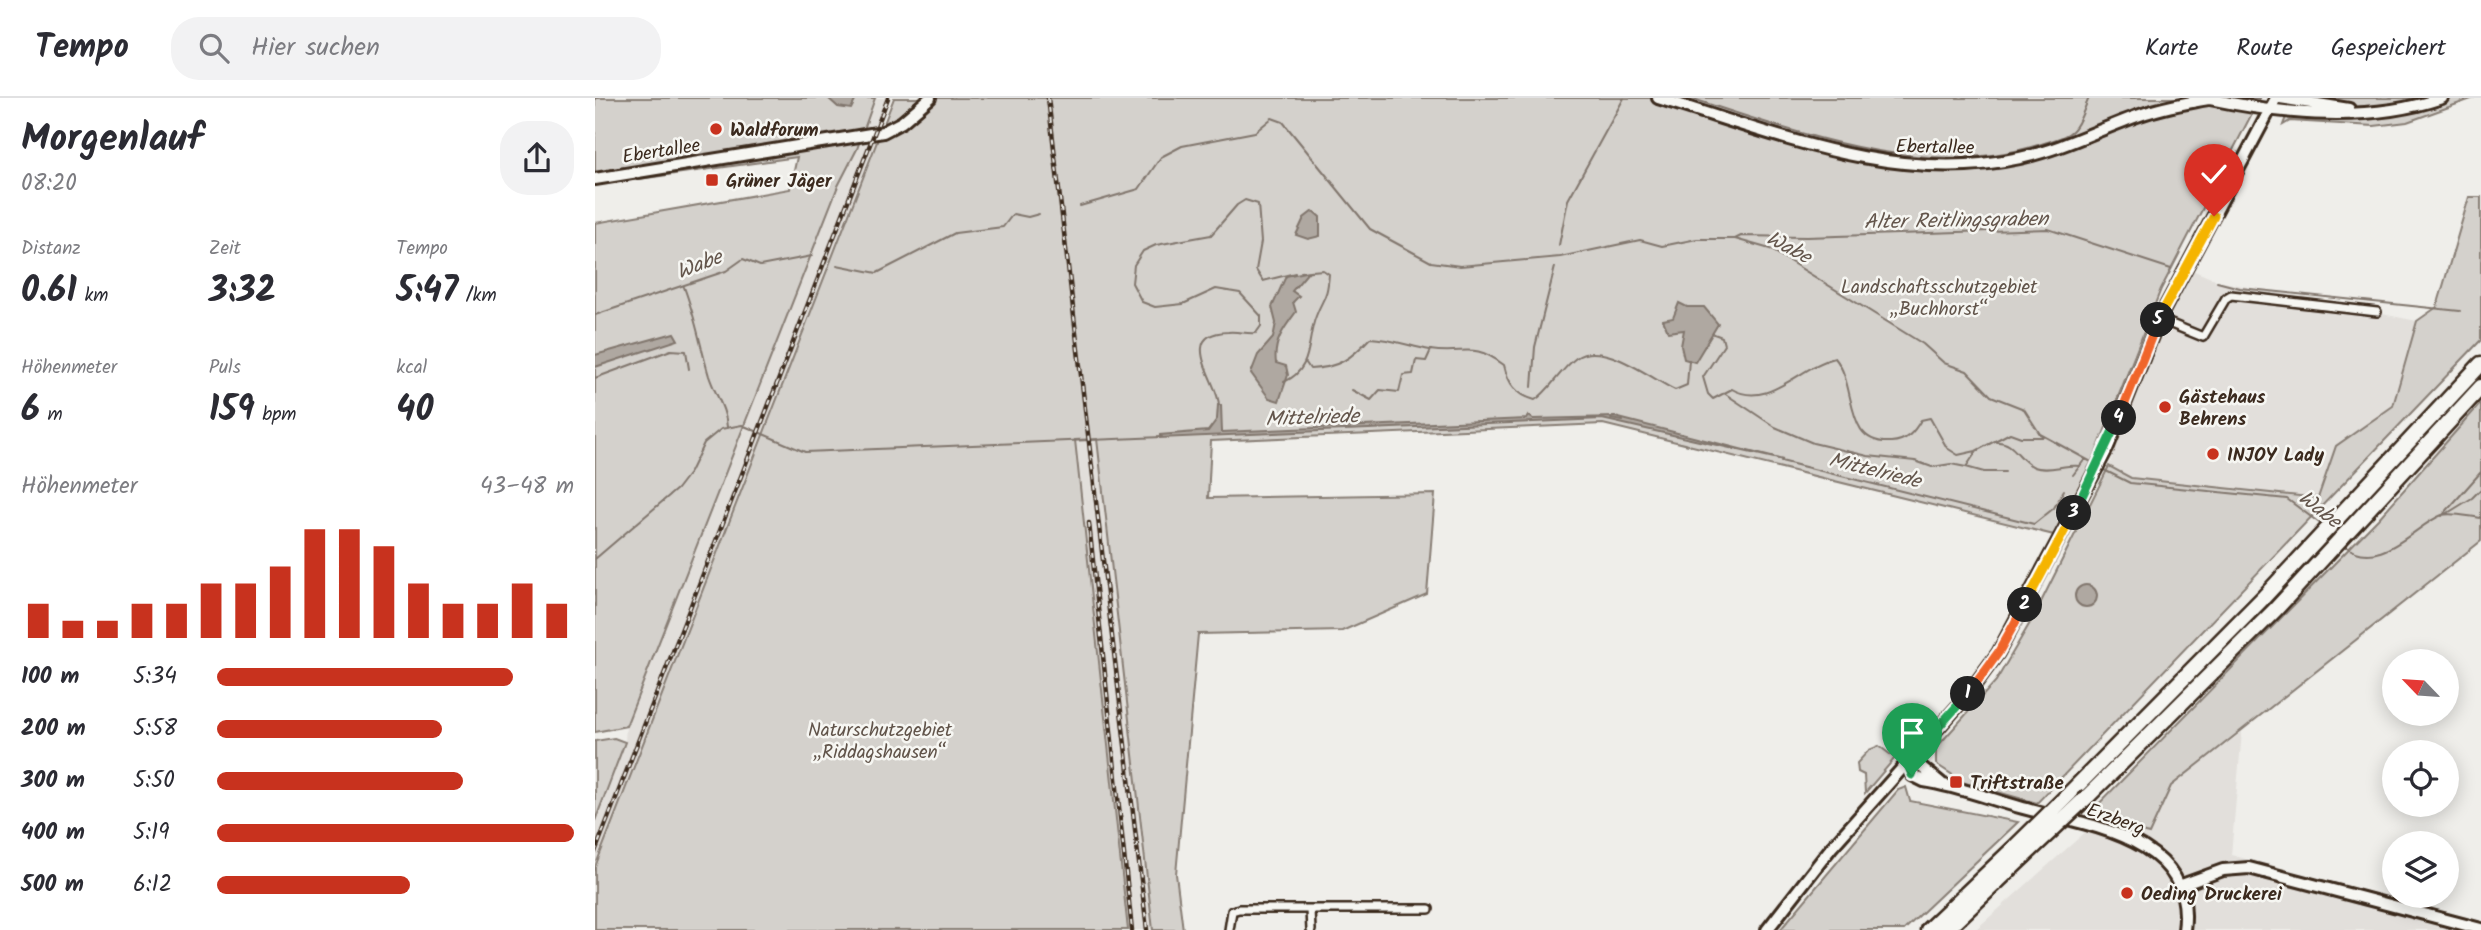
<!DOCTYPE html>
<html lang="de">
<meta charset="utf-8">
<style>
:root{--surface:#fff;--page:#f2f2f3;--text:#2b2b33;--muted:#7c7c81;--line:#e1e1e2;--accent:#c8321e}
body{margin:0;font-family:Kalam,sans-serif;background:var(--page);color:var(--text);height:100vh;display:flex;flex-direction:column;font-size:26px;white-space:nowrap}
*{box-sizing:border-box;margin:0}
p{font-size:23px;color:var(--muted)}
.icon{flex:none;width:38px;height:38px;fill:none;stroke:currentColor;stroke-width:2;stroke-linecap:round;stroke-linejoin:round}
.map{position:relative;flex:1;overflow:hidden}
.side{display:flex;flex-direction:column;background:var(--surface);width:595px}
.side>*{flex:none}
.needle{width:46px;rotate:295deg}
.controls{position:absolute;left:1787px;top:551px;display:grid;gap:14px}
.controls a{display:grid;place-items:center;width:77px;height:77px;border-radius:50%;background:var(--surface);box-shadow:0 4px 18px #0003;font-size:35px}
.pin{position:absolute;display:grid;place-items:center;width:60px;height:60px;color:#fff;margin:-72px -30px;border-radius:50% 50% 50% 0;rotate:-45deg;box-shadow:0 0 7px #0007}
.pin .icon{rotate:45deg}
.km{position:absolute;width:35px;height:35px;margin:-18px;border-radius:50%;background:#222;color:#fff;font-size:19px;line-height:35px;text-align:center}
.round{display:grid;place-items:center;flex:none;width:74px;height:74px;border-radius:28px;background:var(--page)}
.headline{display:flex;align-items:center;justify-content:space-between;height:119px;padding:0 21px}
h1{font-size:38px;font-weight:700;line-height:52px}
.metrics{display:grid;grid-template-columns:repeat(3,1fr);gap:10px;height:119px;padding:7px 21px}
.metrics div{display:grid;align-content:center}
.metrics b{font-size:35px;font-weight:700}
.metrics small{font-size:19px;font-weight:400}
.metrics p{font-size:19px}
.chart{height:196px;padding:14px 21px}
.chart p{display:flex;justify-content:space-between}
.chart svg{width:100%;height:126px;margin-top:7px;stroke:var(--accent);stroke-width:6}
ul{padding:0 21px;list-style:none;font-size:23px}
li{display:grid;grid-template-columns:112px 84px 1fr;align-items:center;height:52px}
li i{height:18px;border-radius:9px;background:var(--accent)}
header{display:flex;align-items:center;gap:42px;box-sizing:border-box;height:98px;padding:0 35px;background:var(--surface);border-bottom:2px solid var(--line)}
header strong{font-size:33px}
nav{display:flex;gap:38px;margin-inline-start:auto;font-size:24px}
.search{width:490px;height:63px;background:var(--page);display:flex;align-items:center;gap:18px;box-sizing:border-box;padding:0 24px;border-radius:28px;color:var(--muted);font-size:26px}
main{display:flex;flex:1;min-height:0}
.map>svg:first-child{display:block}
.built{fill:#e2dfdb}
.green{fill:#d4d1cc;stroke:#887e75;stroke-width:2}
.water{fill:#afa8a1;stroke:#81766d;stroke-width:2}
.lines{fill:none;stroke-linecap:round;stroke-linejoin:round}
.stream{stroke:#81766d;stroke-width:2}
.street-casing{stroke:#3b2a1e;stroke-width:12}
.secondary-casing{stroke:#3b2a1e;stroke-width:16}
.highway-casing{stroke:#3b2a1e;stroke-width:19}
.street{stroke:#f6f6f2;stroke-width:7}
.secondary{stroke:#f6f6f2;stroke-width:10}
.highway{stroke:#f6f6f2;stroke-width:14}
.rail-casing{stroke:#3b2a1e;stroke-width:4.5}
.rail{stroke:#f6f6f2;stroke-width:2;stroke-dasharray:5;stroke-linecap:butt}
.highway-bridge-casing{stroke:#3b2a1e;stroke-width:19;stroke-linecap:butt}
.highway-bridge{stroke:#f6f6f2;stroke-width:14}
.split-1-casing{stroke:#fff;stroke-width:14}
.split-2-casing{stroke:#fff;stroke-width:14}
.split-3-casing{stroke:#fff;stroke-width:14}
.split-4-casing{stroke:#fff;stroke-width:14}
.split-5-casing{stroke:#fff;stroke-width:14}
.split-6-casing{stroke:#fff;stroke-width:14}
.split-1{stroke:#22a559;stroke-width:9}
.split-2{stroke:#f0652b;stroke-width:9}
.split-3{stroke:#f5b400;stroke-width:9}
.split-4{stroke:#22a559;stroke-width:9}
.split-5{stroke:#f0652b;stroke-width:9}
.split-6{stroke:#f5b400;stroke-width:9}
.poi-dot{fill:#c8321e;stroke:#f6f6f2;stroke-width:2.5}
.labels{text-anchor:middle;stroke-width:5;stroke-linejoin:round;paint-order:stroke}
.poi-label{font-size:19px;font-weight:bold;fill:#3b2a1e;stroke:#f6f6f2;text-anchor:start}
.street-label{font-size:19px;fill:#3b2a1e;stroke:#f6f6f2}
.park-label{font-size:19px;fill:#61544a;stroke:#f6f6f2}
.water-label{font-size:21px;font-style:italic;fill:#64564c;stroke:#f6f6f2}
</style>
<header>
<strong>Tempo</strong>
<div class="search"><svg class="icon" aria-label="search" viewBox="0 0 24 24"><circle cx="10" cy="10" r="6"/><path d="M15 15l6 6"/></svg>Hier suchen</div>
<nav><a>Karte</a><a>Route</a><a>Gespeichert</a></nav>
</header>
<main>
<section class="side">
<div class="headline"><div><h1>Morgenlauf</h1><p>08:20</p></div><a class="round"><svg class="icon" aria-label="share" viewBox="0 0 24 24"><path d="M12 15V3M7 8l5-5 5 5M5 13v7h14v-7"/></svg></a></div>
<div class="metrics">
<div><p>Distanz</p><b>0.61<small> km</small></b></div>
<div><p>Zeit</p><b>3:32</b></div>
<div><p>Tempo</p><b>5:47<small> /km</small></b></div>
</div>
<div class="metrics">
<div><p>Höhenmeter</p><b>6<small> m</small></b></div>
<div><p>Puls</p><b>159<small> bpm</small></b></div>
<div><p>kcal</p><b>40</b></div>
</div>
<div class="chart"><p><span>Höhenmeter</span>43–48 m</p>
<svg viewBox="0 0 160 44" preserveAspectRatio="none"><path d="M5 44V32M15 44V38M25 44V38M35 44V32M45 44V32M55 44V25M65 44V25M75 44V19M85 44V6M95 44V6M105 44V12M115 44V25M125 44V32M135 44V32M145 44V25M155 44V32"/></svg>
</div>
<ul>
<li><b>100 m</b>5:34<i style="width:83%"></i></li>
<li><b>200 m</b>5:58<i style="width:63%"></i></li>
<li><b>300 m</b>5:50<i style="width:69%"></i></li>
<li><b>400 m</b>5:19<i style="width:100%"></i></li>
<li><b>500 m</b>6:12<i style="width:54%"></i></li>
</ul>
</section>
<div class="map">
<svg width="1886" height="832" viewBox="0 0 1886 832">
<rect width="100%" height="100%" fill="#efeeea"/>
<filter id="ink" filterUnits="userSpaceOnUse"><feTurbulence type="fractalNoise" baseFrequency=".0143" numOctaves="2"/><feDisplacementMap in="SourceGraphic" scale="14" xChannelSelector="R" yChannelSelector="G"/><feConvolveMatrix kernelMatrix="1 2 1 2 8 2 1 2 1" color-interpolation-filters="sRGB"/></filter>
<g filter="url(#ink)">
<path class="built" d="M280,0H295L283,31L285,46L241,157L231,172L0,769V723L30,644L31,628L243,88L262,51Z
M443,0L485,181L558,832H533Z
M1597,172L1623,183L1822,223L1807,306L1741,348L1723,401L1536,380L1514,368L1570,224Z
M1647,634L1636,757L1886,823V832H1380L1503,723L1554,736L1576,688Z"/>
<path class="green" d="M0,0H280L262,51L243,88L31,628L0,634V125L195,91L202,59L0,87Z
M299,0H1665L1566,191L1500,357L1459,437L1008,326L616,343L613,400L840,396L832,496L747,533L603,536L581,776L588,832H558L502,341L480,342L533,832H0V769Z
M1698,0H1879L1812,24L1779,28L1695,23L1688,27Z
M1874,99H1886V242L1442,705L1370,685L1341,666V650L1401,583L1439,518L1514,368L1536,380L1723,400L1741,348L1798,308L1822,223L1842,209Z
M1886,305V443L1576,688L1554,736L1490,720L1783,421Z
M19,640L30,644L0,723V643Z
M1284,648L1300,660L1270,695L1269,677L1263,674L1262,665L1274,652Z
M1311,689L1315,703L1423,724L1309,832H1185L1303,692Z"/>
<path class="water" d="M233,0H261V1L256,11L243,9Z
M718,113L725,119V138L713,141L701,137L709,120Z
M714,173L697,193L704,198L698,204L701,214C689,230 678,244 681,265L691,268L693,277L684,303L674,300L656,275L663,257L678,240L681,225L677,209L691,178Z
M1084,205L1092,209H1109L1123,226L1100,264L1089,261L1086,248L1089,232L1073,234L1068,222L1078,220Z
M79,235L83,242L0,269V257Z
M623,307H626L627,334L932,321L934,318L938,321L1020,319L1188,362L1007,321L565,340V337L613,333L622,321Z
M1480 498a11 11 0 1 1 22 0a11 11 0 1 1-22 0Z"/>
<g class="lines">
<path class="stream" d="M1095,0C1204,35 1329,83 1443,47C1453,43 1469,41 1477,33C1485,26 1489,10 1494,0
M485,108L544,91L566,59L587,48L660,34L677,20L688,24L775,131L836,164L865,168L965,159L1045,142L1067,148L1102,141H1140L1175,151L1328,246L1349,265L1372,273L1396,298L1429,311L1445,336L1500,366
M1140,141L1146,138L1212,139L1453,131L1576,171
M964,147L973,102L1029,0
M242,167L282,175L360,135L408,129L418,116L433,119L444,116
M1622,184L1645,190L1865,213
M89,189C101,221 105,247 114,278C120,296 131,311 132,329
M0,217L131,173L148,161L165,168L217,158
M1119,236L1127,239L1129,247L1108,279L1113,296L1118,301L1137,291C1173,312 1205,268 1240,260C1263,287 1247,347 1296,344C1312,343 1319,334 1326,322L1335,320L1352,350L1363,357L1381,353L1415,335L1426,339H1448
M711,265L715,271C743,270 756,261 775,240C797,241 814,248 835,252C870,258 875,242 909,267C913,285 921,297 940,302C954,294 964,273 981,260C1007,241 1055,280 1080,292L1092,287L1094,262
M0,280L76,252L91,253L94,271
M689,284C719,271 711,243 721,218C729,197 732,202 734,176L728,172L706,174
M937,289L940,249L960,169
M757,292L776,302L785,292L804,294L808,277L818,276L821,262L831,263L836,252
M1129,295L1180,329L1218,345L1273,358L1320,363L1337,369L1356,366L1371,369L1381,354
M624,307C624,286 580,235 633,234C643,233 651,236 661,235L666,228V218L645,195L621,191L588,206L560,209L547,204L537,185L539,167L548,153L561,147L616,137L642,107L650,102L663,106L666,144L661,172L668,183L700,175
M1016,321L1028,323
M1402,344C1419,343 1424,363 1439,369C1453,374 1470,366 1485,368
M1186,363L1439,426L1459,410L1469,392
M1371,369L1389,374H1410
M1507,371L1535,385L1692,401L1727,427
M1478,377L1490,361
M1851,416L1877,400L1886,391
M1847,418L1886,374
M1749,447C1784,476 1820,427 1847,417C1858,414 1875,419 1886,420
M0,461L82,391L95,374L109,345L126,331L147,327L210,354L567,339"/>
<defs>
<path id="street" d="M1564,221L1608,239L1631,200L1636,197L1782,214
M715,812L716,832
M634,832L637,813L644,811H834"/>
<path id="secondary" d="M1063,0C1181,36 1301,87 1425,60C1467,51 1505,31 1545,17C1569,8 1593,5 1618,0
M1685,0L1754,11
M1615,1C1691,17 1773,25 1847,0
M0,81L288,34L307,24L335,0
M1313,664L1317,677L1329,683C1362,688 1395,701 1428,710C1492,727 1602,740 1589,832
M1313,664L1324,667L1346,685
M1584,788L1628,772L1654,770L1886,831
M1172,832L1236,750L1370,600L1403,555L1512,351L1564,221L1681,0"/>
<path id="highway" d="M1475,695L1668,500L1886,266
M1493,698L1680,512L1886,289
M1333,832L1417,752
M1351,832L1428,759"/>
</defs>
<use href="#street" class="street-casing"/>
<use href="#secondary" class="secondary-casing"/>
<use href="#highway" class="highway-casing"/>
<use href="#street" class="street"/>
<use href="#secondary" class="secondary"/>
<use href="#highway" class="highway"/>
<defs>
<path id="rail" d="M453,0L552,832
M494,425L537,832
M0,754L293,0"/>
</defs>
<use href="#rail" class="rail-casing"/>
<use href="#rail" class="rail"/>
<defs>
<path id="highway-bridge" d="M1417,752L1475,695
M1428,759L1493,698"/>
</defs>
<use href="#highway-bridge" class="highway-bridge-casing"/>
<use href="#highway-bridge" class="highway-bridge"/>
</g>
</g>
<g class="lines" filter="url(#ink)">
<defs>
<path id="split-1" d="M1317,677L1312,664L1373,596"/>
<path id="split-2" d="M1373,596L1403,555L1430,507"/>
<path id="split-3" d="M1430,507L1479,415"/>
<path id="split-4" d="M1479,415L1524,320"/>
<path id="split-5" d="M1524,320L1563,222"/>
<path id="split-6" d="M1563,222L1619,118"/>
</defs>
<use href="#split-1" class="split-1-casing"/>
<use href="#split-2" class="split-2-casing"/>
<use href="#split-3" class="split-3-casing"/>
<use href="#split-4" class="split-4-casing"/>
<use href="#split-5" class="split-5-casing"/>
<use href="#split-6" class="split-6-casing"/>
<use href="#split-1" class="split-1"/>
<use href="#split-2" class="split-2"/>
<use href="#split-3" class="split-3"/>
<use href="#split-4" class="split-4"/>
<use href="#split-5" class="split-5"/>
<use href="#split-6" class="split-6"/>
</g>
<g class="poi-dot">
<circle cx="121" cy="31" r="7"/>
<rect x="110" y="75" width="14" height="14" rx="3.5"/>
<circle cx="1570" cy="309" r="7"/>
<circle cx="1618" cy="356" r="7"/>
<rect x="1354" y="677" width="14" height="14" rx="3.5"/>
<circle cx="1532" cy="795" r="7"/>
</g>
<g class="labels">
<g class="poi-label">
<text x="135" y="38">Waldforum</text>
<text x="131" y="89">Grüner Jäger</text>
<text x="1584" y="305">Gästehaus<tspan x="1584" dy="22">Behrens</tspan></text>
<text x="1632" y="363">INJOY Lady</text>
<text x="1375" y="691">Triftstraße</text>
<text x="1546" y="802">Oeding Druckerei</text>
</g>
<g class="street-label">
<text transform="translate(1340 48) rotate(1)" y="7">Ebertallee</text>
<text transform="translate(66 52) rotate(-9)" y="7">Ebertallee</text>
<text transform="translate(1521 720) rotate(20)" y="7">Erzberg</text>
</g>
<g class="park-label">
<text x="1344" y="195">Landschaftsschutzgebiet<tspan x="1344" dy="22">„Buchhorst“</tspan></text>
<text x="285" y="638">Naturschutzgebiet<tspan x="285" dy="22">„Riddagshausen“</tspan></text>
</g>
<g class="water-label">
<text transform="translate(1361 122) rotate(-1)" y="7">Alter Reitlingsgraben</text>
<text transform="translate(1194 149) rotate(28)" y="7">Wabe</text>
<text transform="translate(104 166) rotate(-21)" y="7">Wabe</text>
<text transform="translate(717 319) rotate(-2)" y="7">Mittelriede</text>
<text transform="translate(1280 372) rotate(14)" y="7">Mittelriede</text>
<text transform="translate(1725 411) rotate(38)" y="7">Wabe</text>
</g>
</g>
</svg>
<div class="controls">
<a><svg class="needle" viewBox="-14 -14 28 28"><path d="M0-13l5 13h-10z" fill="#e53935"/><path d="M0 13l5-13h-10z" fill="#7c7c81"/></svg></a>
<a><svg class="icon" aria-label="locate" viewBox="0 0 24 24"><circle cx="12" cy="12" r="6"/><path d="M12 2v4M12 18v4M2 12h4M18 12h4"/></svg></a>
<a><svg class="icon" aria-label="layers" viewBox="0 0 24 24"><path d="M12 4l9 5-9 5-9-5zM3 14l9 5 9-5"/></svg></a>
</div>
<div class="pin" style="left:1317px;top:677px;background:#1e9e55"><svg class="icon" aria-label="arrive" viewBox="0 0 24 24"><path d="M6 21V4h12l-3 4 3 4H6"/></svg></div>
<div class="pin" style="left:1619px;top:118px;background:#d93025"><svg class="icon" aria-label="check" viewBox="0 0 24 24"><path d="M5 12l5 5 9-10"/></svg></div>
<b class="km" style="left:1373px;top:596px">1</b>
<b class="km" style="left:1430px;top:507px">2</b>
<b class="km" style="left:1479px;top:415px">3</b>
<b class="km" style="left:1524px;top:320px">4</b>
<b class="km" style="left:1563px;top:222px">5</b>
</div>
</main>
